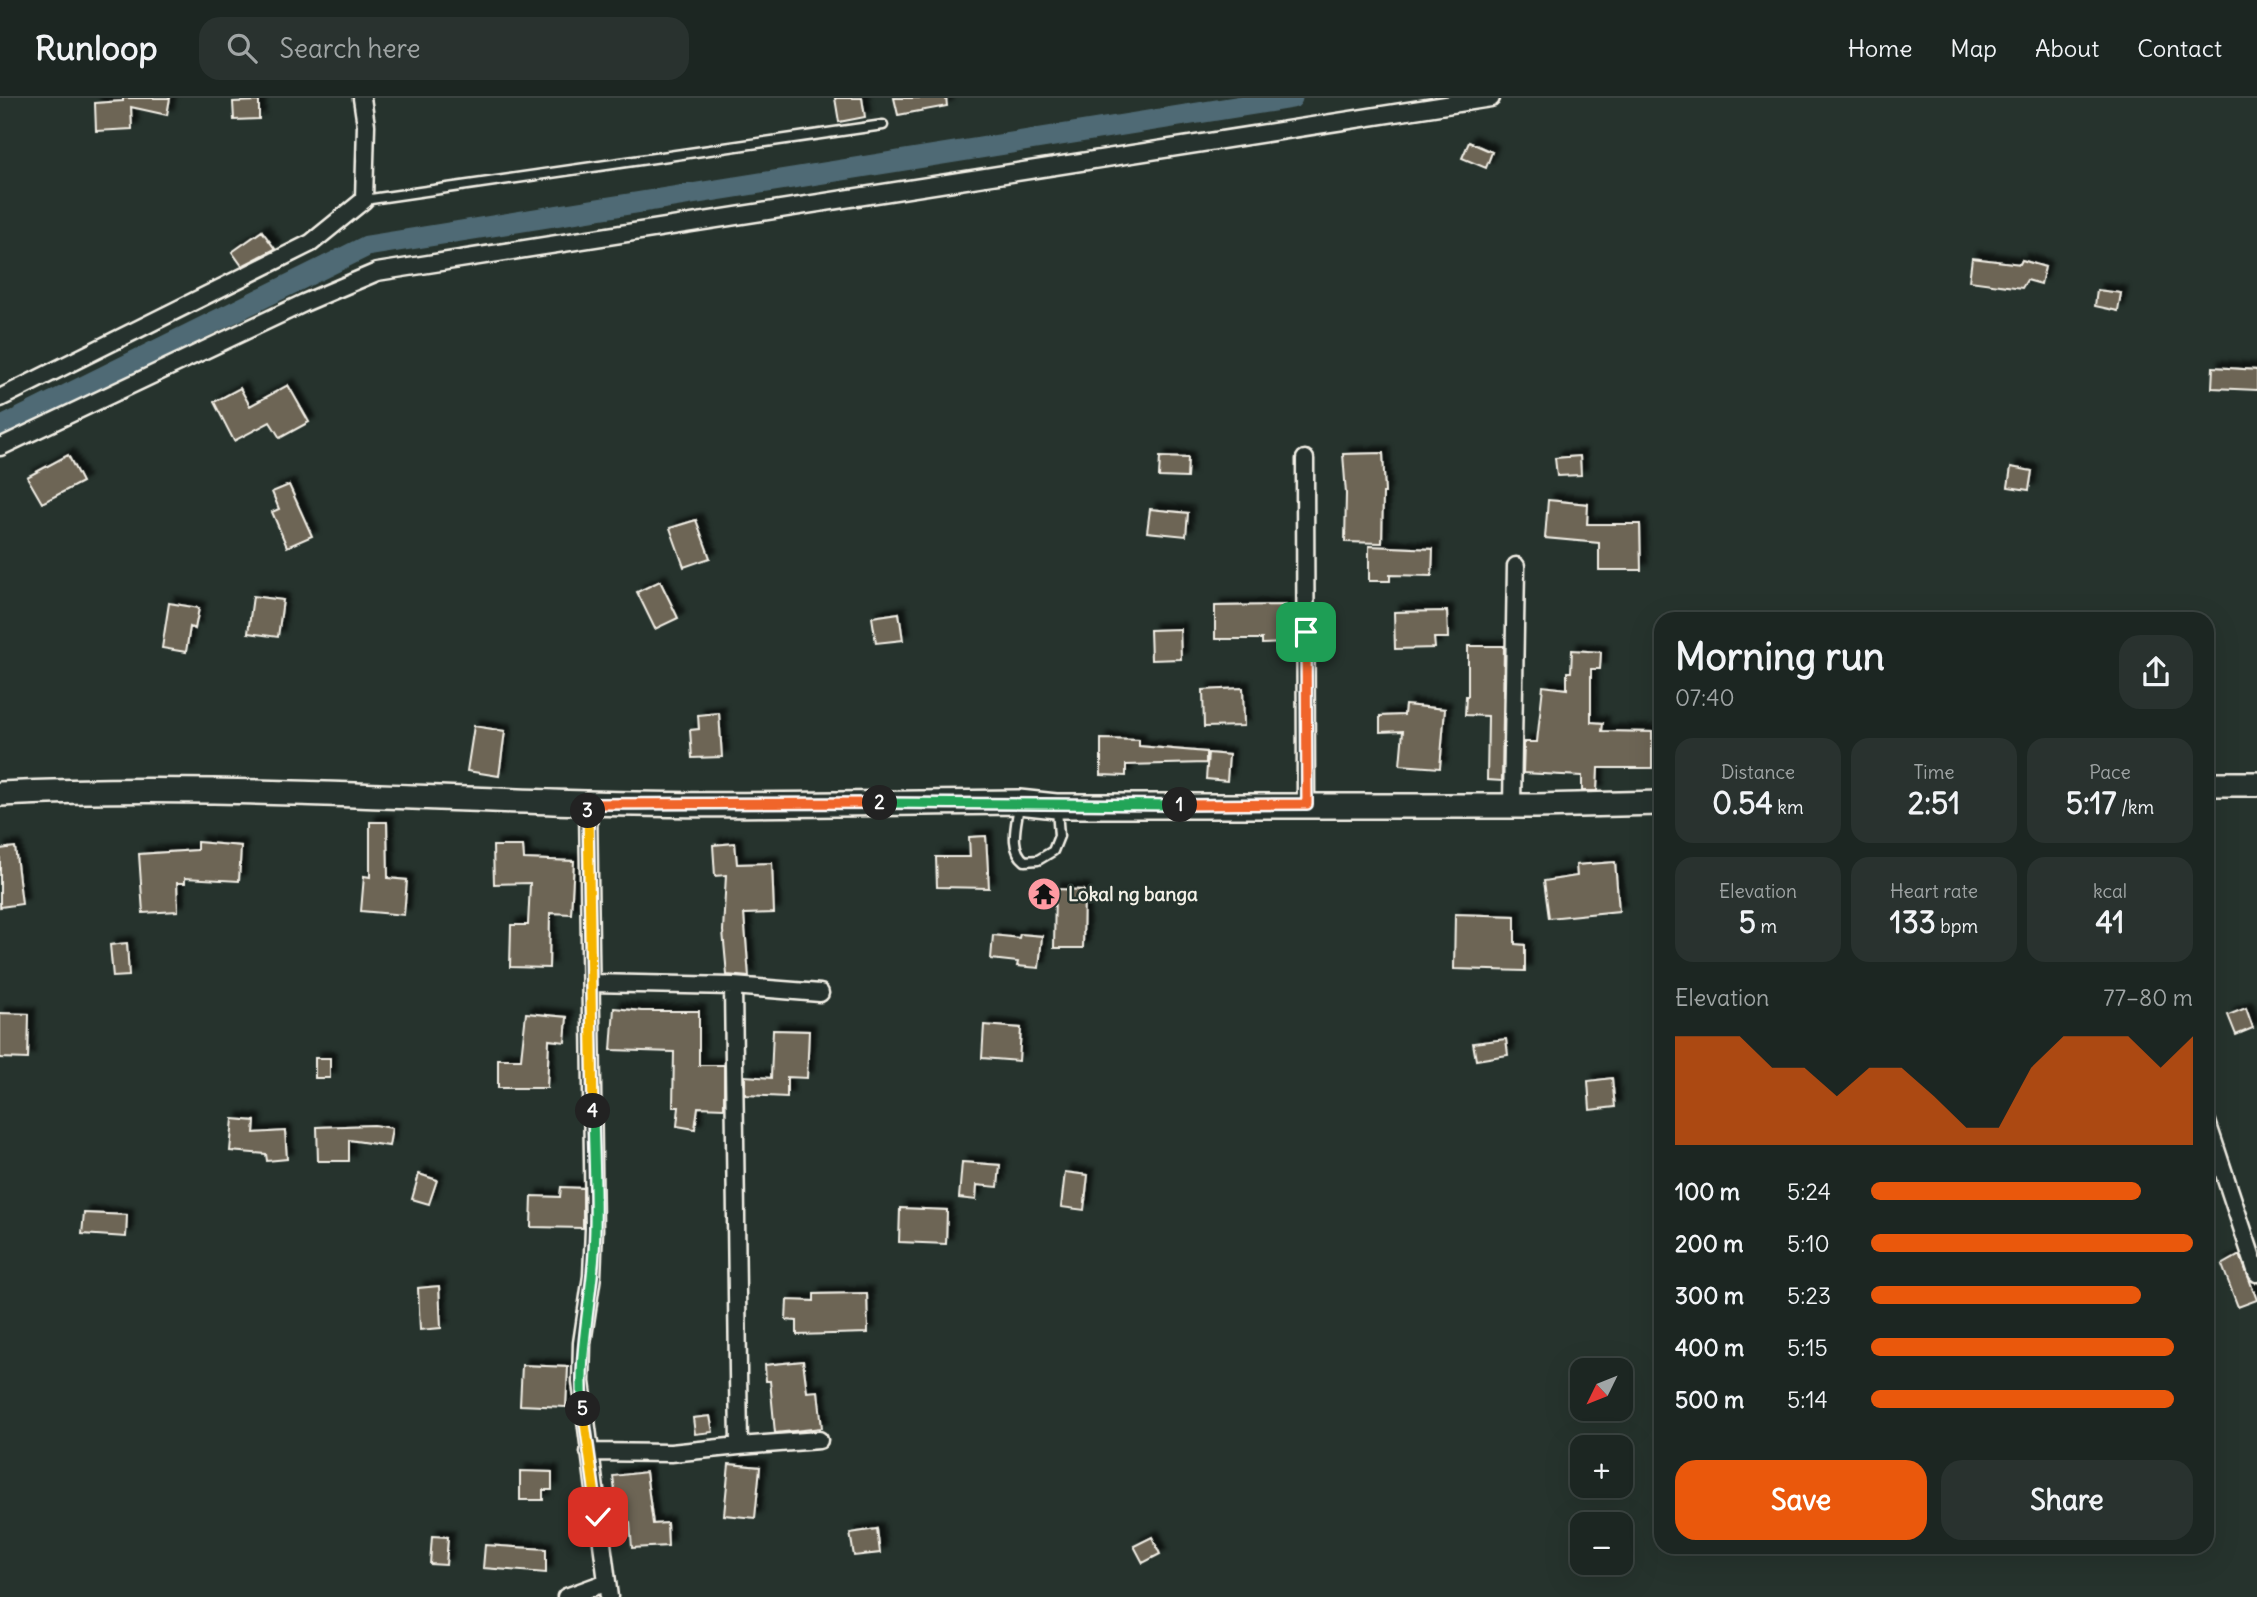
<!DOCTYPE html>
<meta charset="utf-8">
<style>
:root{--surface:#1c2622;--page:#29322f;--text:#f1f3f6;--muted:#a0a5a5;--line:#3a4340;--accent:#ea580c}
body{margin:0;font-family:Delius,sans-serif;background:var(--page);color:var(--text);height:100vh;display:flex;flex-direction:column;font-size:26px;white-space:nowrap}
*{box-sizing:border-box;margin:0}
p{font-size:23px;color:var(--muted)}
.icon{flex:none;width:38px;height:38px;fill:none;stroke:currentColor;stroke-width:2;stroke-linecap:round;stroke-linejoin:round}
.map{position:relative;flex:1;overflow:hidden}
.drawer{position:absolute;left:1654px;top:514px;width:560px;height:942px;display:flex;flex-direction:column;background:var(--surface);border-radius:21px;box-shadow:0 7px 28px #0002,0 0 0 2px var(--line)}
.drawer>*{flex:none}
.needle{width:46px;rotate:227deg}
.controls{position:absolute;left:1570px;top:1260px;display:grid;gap:14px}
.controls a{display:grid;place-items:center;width:63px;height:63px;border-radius:14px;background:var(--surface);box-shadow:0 7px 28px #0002,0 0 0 2px var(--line);font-size:35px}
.pin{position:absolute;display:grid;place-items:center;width:60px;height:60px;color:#fff;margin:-30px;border-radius:14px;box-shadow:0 4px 10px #0006}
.km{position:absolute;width:35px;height:35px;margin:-18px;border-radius:50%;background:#222;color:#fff;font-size:19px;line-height:35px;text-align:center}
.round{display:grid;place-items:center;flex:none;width:74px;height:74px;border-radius:21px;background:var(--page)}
.head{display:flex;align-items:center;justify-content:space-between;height:119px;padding:0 21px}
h1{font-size:38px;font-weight:700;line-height:52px}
.metrics{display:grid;grid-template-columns:repeat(3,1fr);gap:10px;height:119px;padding:7px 21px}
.metrics div{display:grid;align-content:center;border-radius:18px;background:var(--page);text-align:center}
.metrics b{font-size:30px;font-weight:700}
.metrics small{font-size:19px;font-weight:400}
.metrics p{font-size:19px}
.chart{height:196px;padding:14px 21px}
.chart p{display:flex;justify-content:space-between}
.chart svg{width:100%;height:126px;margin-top:7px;fill:var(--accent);opacity:.7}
.action{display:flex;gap:14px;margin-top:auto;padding:14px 21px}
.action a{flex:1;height:80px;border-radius:21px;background:var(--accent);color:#fff;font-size:28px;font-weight:700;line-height:80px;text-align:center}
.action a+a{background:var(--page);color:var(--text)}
ul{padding:0 21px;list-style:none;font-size:23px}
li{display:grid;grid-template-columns:112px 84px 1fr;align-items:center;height:52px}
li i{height:18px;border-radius:9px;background:var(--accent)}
header{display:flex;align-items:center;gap:42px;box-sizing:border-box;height:98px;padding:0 35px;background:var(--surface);border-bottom:2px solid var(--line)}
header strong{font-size:33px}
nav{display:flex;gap:38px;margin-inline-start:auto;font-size:24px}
.search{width:490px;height:63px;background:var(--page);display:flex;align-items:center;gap:18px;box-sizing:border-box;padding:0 24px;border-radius:21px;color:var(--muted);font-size:26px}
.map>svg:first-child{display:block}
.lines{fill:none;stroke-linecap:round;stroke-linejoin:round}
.canal{stroke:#506b75;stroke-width:21}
.building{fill:#6d6555;stroke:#f4f1e8;stroke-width:2;filter:url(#shadow)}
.service-casing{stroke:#f4f1e8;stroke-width:13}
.minor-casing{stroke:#f4f1e8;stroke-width:21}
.secondary-casing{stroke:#f4f1e8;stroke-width:28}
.service{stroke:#26332d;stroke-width:8}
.minor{stroke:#26332d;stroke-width:16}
.secondary{stroke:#26332d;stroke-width:23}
.split-1-casing{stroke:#fff;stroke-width:14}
.split-2-casing{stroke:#fff;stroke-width:14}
.split-3-casing{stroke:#fff;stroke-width:14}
.split-4-casing{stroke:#fff;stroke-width:14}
.split-5-casing{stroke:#fff;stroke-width:14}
.split-6-casing{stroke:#fff;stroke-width:14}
.split-1{stroke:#f0652b;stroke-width:9}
.split-2{stroke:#22a559;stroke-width:9}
.split-3{stroke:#f0652b;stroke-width:9}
.split-4{stroke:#f5b400;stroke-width:9}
.split-5{stroke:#22a559;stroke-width:9}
.split-6{stroke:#f5b400;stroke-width:9}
.labels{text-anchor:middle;stroke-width:5;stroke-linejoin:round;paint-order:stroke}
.poi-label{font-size:19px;font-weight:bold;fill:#f4f1e8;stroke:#26332d;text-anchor:start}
</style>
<header>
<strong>Runloop</strong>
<div class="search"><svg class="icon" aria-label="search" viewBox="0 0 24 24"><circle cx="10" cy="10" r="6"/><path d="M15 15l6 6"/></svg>Search here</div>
<nav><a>Home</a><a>Map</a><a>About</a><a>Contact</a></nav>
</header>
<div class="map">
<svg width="2257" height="1499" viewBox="0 0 2257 1499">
<defs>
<filter id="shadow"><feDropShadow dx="6" dy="-6" stdDeviation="2" flood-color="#0009"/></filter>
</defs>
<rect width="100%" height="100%" fill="#26332d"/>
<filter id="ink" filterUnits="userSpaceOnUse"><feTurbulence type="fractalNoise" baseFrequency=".0143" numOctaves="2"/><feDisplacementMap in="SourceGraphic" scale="14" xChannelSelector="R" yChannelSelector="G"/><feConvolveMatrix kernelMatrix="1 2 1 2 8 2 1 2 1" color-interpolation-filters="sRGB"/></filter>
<g filter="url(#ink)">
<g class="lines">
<path class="canal" d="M0,330L367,148L1292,0"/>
</g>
<path class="building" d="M123,0H170L167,17L131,9L132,31L96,33L95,5L123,3Z
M835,0H862L865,19L839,24Z
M894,0H946L947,8L898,17Z
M259,3V21L234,22L233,4Z
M1469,44L1492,54L1486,70L1462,60Z
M262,133L275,151L242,168L232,154Z
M1972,160L2020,166L2022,162L2045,169L2041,186L2027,182L2022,190L1969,183Z
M2097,192L2121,195L2118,213L2095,208Z
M2213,269L2257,272V292L2212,290Z
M288,287L309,324L280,340L270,324L234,343L214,304L240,290L250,308Z
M1383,355L1385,395H1383L1382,445L1345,444L1346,396L1343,356Z
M68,357L82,384L42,405L27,379Z
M1580,358L1581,377L1557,378L1555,360Z
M1160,359L1188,360L1187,380L1159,379Z
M2011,369L2032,373L2029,392L2008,389Z
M289,387L312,438L287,449L272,414L279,411L272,394Z
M1548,402L1588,406L1587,426H1640L1641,472H1599V445L1545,440Z
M1150,411L1188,415L1186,438L1147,434Z
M696,422L710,460L684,469L670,430Z
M1369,448L1433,451L1432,478L1390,477V483H1369Z
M660,483L678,520L655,531L637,494Z
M253,498L283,502L278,539L248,535Z
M169,505L199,510L195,531L190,529L186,554L162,550Z
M1286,507V545L1262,546V541H1215V508Z
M1447,513L1448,540H1434L1435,550L1395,551L1394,514Z
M899,515L903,542L876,545L872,519Z
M1180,531L1181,561L1151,562L1150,532Z
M1468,548H1504L1502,683L1487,682L1488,618L1465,617L1466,598H1468Z
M1572,552L1601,554L1600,571H1591V624L1603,625L1602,633L1652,634V670H1598L1597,693H1582V678L1523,675L1524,644H1537L1543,588L1567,591V574H1571Z
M1243,590L1244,628L1204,629L1203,592Z
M1405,607L1445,611L1440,670L1400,667L1403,633L1380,634V618L1404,617Z
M719,615L722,659L692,660L690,632L699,631L698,617Z
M474,628L505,633L499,678L467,673Z
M1101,641L1139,642V648L1206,654V665L1126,667V678L1101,677Z
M1208,655L1229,657L1227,683L1206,681Z
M370,724H387L388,780L407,782L404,817L361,813L364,778L370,779Z
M986,738L989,790L937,789L936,759H970L969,739Z
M197,744L241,748L239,783L185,780V785H177L178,813L143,815L139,756L197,752Z
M735,745L737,766L772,765L774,815L744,816L749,879L727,877L723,833L726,777L715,778L713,747Z
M493,748H523L524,761L574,763L571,816L550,815L549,870L510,869L511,827H528L530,785L494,786Z
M15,749L22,806L0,809V751Z
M1615,764L1619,813L1549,820L1544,783L1577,778L1576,767Z
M1055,791L1084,792L1083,850H1054Z
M1455,816L1515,818V846L1525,847V873L1454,871Z
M1020,836L1042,838L1039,870L1017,868L1018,864L991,861L993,837L1019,840Z
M127,845L129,878L113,879L110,847Z
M614,910L641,913H699V967H724V1010L698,1009L695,1031L677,1028L679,1009H673L674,954L611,952Z
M2246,910L2253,930L2236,937L2228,917Z
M0,915L29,916L28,961L0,960Z
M526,915L567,919L565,944L549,942L547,990H498V961H521Z
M984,927L1021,930L1019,963L982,960Z
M773,932L809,933L807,980L787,979V999L745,997V978L771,980Z
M1506,941L1508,957L1476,962L1473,945Z
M315,960H330V980H315Z
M1612,980L1615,1009L1590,1012L1588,983Z
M233,1021L255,1023L254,1035L285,1033L287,1061L267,1063L266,1056L230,1053Z
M374,1027L392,1030L389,1048L349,1042V1063H318L317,1029Z
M962,1064L1000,1067L998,1089L977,1087L976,1102L959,1100Z
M1065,1074L1088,1077L1084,1112L1061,1109Z
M419,1076L437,1082L429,1106L412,1101Z
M561,1089L583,1090V1130L531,1129L532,1098L560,1099Z
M900,1110L947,1112L946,1146L899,1144Z
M84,1115L127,1117L126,1139L82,1136Z
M2240,1157L2257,1202L2238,1209L2222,1167Z
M439,1188L441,1230L420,1232L418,1190Z
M867,1195L868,1235L797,1237V1223L786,1222L787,1202L814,1203V1196Z
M803,1263L807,1294L818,1293L822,1330L775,1335L770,1283H766L765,1267Z
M522,1267L568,1269L566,1309L520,1307Z
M710,1318L713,1334L695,1336L693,1320Z
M729,1366L760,1369L755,1420L724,1417Z
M520,1373L552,1374V1392H543V1402H520Z
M646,1374L653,1426L667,1425L668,1448L632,1450L630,1424L619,1425L613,1378Z
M877,1431L880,1455L854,1458L850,1435Z
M432,1438L448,1439L446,1467L430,1466Z
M1152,1439L1160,1456L1143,1465L1134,1448Z
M485,1447L546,1451V1475L483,1470Z"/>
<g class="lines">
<defs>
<path id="service" d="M364,102L883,27
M1019,707C1017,725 1008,750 1025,763L1038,762L1053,753L1059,738L1057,711"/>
<path id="minor" d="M0,300L311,145L364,102L366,27L362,0
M0,349L304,205L377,174L1491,0
M1305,361L1306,706
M588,706L594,1131L592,1178L582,1245L581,1284L609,1499
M1512,707L1516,468
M591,885L733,888L820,895
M733,888L739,1348
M2207,1024L2257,1175
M589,1354L671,1355L739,1348L819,1342
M566,1499L607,1484"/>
<path id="secondary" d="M2207,686H2257
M0,696C196,686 391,700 586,705C730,709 875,705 1019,704L1056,708H1536L1661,705"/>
</defs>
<use href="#service" class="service-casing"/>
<use href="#minor" class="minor-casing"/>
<use href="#secondary" class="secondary-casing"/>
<use href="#service" class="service"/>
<use href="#minor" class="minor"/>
<use href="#secondary" class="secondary"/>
</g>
</g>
<g class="lines" filter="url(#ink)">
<defs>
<path id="split-1" d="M1180,707L1307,706L1306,534"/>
<path id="split-2" d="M880,705L1180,707"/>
<path id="split-3" d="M588,713V706L880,705"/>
<path id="split-4" d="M588,713L593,1013"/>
<path id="split-5" d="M583,1311C579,1264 587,1225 592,1178C598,1124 594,1068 593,1013"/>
<path id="split-6" d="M583,1311L598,1419"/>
</defs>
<use href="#split-1" class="split-1-casing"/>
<use href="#split-2" class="split-2-casing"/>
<use href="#split-3" class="split-3-casing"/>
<use href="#split-4" class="split-4-casing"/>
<use href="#split-5" class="split-5-casing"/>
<use href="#split-6" class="split-6-casing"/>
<use href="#split-1" class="split-1"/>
<use href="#split-2" class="split-2"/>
<use href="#split-3" class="split-3"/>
<use href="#split-4" class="split-4"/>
<use href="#split-5" class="split-5"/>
<use href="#split-6" class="split-6"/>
</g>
<defs>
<symbol id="temple-disc" viewBox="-11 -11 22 22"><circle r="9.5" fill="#ff9aa2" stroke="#26332d"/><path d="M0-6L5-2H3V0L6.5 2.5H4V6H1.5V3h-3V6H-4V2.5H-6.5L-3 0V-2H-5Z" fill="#111"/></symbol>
</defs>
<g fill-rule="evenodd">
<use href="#temple-disc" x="1025" y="777" width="38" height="38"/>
</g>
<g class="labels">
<g class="poi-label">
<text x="1068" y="803">Lokal ng banga</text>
</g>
</g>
</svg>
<div class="controls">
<a><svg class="needle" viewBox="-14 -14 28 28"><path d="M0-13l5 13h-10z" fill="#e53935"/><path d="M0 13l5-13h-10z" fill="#a0a5a5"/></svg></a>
<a>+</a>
<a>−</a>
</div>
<div class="pin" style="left:1306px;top:534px;background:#1e9e55"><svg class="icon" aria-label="arrive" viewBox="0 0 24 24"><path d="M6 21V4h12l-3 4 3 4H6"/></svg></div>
<div class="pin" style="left:598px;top:1419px;background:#d93025"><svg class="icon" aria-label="check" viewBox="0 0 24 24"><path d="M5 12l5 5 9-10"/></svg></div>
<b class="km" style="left:1180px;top:707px">1</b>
<b class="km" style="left:880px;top:705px">2</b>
<b class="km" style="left:588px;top:713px">3</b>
<b class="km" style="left:593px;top:1013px">4</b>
<b class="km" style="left:583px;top:1311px">5</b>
<section class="drawer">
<div class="head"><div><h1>Morning run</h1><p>07:40</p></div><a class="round"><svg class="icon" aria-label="share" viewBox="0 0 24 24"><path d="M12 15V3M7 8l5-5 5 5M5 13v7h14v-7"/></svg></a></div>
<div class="metrics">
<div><p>Distance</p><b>0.54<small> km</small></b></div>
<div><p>Time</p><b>2:51</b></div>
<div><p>Pace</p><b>5:17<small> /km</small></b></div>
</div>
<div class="metrics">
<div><p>Elevation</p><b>5<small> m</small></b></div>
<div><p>Heart rate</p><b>133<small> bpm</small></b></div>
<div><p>kcal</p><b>41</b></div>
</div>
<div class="chart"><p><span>Elevation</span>77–80 m</p>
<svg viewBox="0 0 160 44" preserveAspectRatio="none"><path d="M0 44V6L10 6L20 6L30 17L40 17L50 27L60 17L70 17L80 27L90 38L100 38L110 17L120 6L130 6L140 6L150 17L160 6V44z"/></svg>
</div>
<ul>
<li><b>100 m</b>5:24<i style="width:84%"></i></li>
<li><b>200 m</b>5:10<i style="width:100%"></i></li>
<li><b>300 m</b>5:23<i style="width:84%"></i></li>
<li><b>400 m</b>5:15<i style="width:94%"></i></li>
<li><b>500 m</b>5:14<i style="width:94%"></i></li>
</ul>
<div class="action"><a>Save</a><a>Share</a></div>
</section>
</div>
